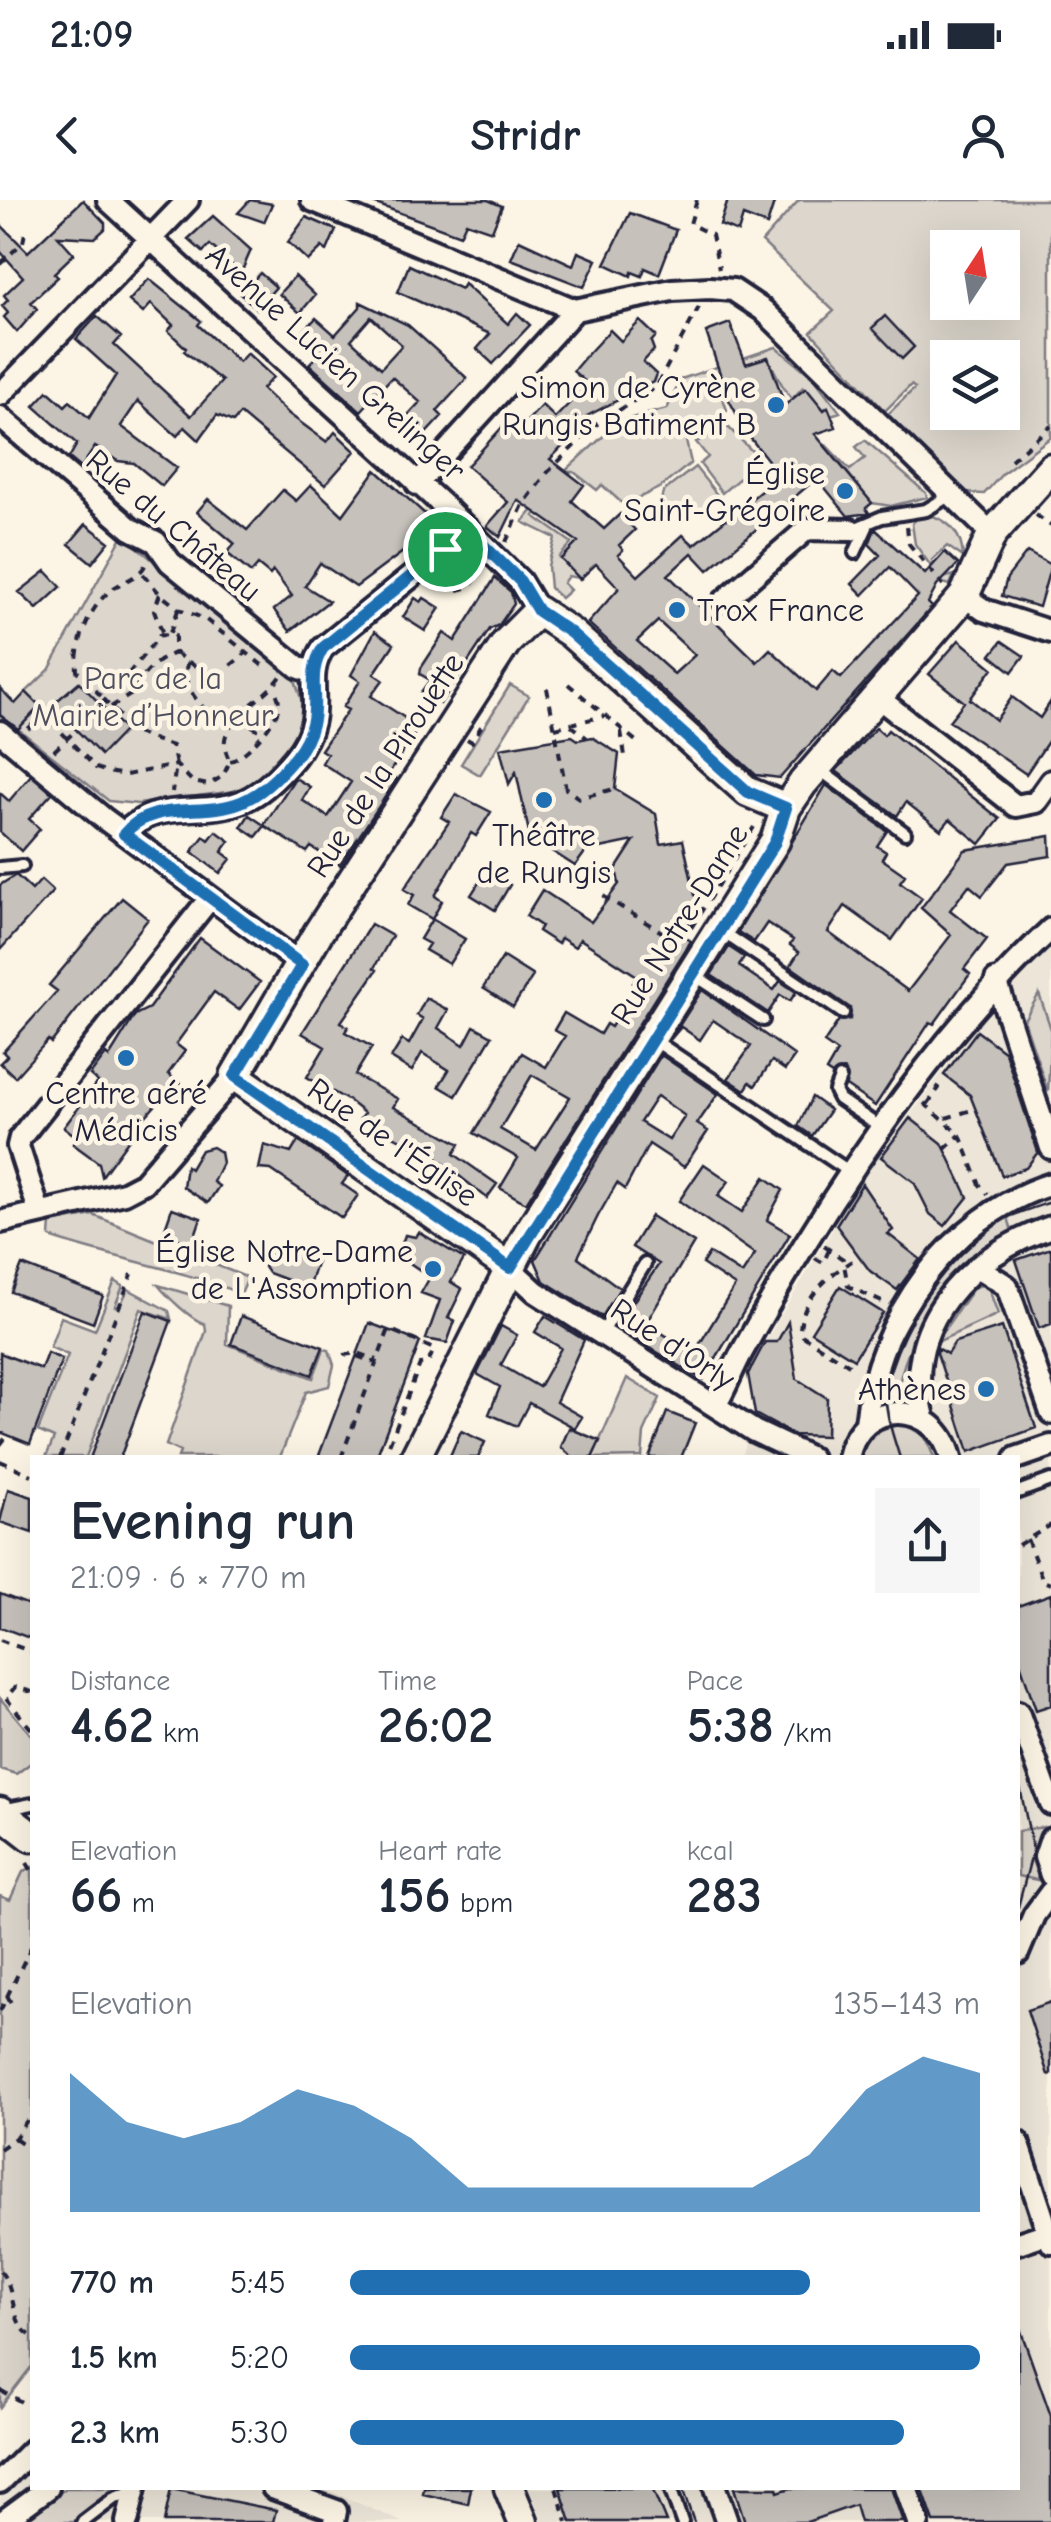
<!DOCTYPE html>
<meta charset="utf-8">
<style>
:root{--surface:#fff;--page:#f6f6f7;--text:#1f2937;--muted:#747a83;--accent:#1f6fb2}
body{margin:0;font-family:"Comic Neue",sans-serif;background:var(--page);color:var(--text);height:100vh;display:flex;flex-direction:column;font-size:38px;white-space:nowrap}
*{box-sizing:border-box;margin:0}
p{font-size:32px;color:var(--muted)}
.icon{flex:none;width:55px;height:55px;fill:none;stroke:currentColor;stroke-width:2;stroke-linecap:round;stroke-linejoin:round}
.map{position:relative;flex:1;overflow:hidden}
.details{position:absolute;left:30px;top:1255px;width:990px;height:1035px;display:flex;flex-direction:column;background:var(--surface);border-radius:0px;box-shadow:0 10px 40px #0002}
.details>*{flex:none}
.needle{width:65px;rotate:12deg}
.controls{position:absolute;left:930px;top:30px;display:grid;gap:20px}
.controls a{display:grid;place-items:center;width:90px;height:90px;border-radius:0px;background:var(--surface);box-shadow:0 10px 40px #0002;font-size:50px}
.pin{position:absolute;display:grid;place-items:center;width:85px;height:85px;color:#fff;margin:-42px;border:5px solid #fff;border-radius:50%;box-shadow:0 2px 10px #0007}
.round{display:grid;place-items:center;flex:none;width:105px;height:105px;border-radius:0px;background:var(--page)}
.headline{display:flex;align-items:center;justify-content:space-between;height:170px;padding:0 40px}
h1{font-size:55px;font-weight:700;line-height:75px}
.stats{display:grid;grid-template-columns:repeat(3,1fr);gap:15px;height:170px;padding:10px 40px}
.stats div{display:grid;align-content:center}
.stats b{font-size:50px;font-weight:700}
.stats small{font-size:28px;font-weight:400}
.stats p{font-size:28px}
.chart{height:280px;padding:20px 40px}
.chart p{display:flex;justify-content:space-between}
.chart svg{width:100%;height:180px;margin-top:10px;fill:var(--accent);opacity:.7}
ul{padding:0 40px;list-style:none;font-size:32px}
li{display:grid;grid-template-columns:160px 120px 1fr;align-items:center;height:75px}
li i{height:25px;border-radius:12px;background:var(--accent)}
.status{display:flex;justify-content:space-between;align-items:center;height:70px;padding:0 50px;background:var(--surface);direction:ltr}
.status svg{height:28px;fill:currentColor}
header{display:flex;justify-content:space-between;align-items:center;height:130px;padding:0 40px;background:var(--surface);font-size:45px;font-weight:700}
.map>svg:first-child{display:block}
.built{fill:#ece5d8}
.green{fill:#dcd6cc;stroke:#7f7c84;stroke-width:2.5;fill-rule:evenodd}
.building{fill:#c6c1bb;stroke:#22223b;stroke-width:2.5;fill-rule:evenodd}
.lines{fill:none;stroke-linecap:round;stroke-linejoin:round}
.lane-casing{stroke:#22223b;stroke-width:18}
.street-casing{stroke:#22223b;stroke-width:28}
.secondary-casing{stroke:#22223b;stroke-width:35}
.path{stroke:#22223b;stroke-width:4;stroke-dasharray:8 8;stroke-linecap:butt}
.lane{stroke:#fcf5e5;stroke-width:10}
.street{stroke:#fcf5e5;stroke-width:20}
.secondary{stroke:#fcf5e5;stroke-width:28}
.tram{stroke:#22223b;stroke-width:2.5}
.route-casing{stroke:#fff;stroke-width:20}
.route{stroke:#1f6fb2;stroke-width:12}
.poi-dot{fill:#1f6fb2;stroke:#fcf5e5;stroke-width:4}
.labels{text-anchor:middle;stroke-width:9;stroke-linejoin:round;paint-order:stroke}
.street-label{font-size:32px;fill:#22223b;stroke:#fcf5e5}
.poi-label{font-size:32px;fill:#22223b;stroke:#fcf5e5;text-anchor:end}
.park-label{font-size:32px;fill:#504f5f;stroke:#fcf5e5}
</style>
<div class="status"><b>21:09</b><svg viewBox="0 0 49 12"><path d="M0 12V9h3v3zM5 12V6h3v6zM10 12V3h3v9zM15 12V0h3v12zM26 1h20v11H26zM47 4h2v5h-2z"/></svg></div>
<header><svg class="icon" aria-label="back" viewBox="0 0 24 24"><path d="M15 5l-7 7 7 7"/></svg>Stridr<svg class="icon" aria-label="person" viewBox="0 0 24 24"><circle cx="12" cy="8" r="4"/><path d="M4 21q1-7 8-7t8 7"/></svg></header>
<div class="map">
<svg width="1051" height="2322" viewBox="0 0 1051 2322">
<rect width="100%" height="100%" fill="#fcf5e5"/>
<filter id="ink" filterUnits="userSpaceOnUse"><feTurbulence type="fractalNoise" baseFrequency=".01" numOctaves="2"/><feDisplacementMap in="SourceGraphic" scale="20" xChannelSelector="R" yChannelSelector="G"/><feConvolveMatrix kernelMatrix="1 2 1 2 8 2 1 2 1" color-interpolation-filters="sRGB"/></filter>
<g filter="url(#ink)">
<path class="built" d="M1051,743V2322H543L529,2288H1018V1258L742,1257L755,1214L748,1174L765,1142L866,974L1006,787Z
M32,2264V2288H323L402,2322H0V2293Z"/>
<path class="green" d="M799,0H1051V237L1004,272L984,294L965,293L887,215L915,188L911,185L885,211L811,132L834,111L762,42ZM948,48H1002V102H948ZM948,158H1002V212H948Z
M776,147L813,177L840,212L831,215L827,207L814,220L822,208L803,187L792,199C781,187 774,168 767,157L721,173L717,181L727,210L723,213L726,221L686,241L691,263L661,287L624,305L602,285L597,290L574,272H566L534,316L572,343L559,357L579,378L568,376L563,383L570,390L561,398L550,388L548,366L555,338L523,322L563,273L620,221L667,209L681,179Z
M728,227L761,260L722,293L700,264L708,257L696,242Z
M865,240L926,293L927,297L891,306L872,303L827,247L805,264L819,244H825L850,270L865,258L856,247Z
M695,267L718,296L702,309L656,322L663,292Z
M933,316C953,323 962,337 963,357L947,346L932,360L943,378L954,375L950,385L943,383L915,344L912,324L917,318Z
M123,335L295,480L305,511L299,532L273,565L242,590L138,604L109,601L18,529L40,507L26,492L49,470Z
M510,485L529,496L480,575L461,564Z
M1039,794L1051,829L1048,892L1024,820Z
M1007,1013L1012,1032C962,1066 910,1124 899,1185H881L905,1117L970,1040Z
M93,1015L248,1078L241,1094C179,1068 114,1059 50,1037L51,1023Z
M115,1081L123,1086L115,1106L119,1108L128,1089L169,1111L171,1119L141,1109L86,1257H46L54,1238L38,1231L68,1155L50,1147L61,1117L95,1130Z
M987,1084L998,1114L935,1143L974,1087Z
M158,1085L228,1106L227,1144L313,1178L324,1149L329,1150L334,1165L329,1186L306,1192L280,1257H178L180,1252L166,1245L206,1131L205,1124C190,1119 167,1096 158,1085Z
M627,1178L660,1198L644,1233L642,1257L592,1258Z
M905,1224L925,1237L934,1257L857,1258L875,1230Z
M0,1498L32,1536V1562L16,1574L0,1569Z
M1043,1627L1037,1680L1018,1676V1631Z
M32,1667V2166L0,2207V1696L10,1700L23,1672Z
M66,2288H113L74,2322H21Z"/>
<path class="building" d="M83,0L105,23V29L95,38L58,36L74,54L54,73L58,77L31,102L37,109L17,132L4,117L8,113L2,106L8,100L4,95L23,77L0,51V24L28,52Z
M250,0L272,4L264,22L238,13Z
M365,0H488L502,6L492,31L466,22L460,35Z
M728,0H775L767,25L743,16L738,32L720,25Z
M630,13L676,30L659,74L645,68L642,76L632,72L631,76L605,64Z
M213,16L251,50L241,73L210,45L203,52L188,39Z
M306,17L336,30L327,51L322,47L308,61L288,42Z
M519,40L573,65L578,52L597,60L584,87L511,59Z
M409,65L461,89L464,84L508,124L517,113L530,125L493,164L477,149L490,134L398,92Z
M260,73L276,87L257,109L241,94Z
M295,76L315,95L300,113L279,94Z
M149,79L201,121L198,125L239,162L247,153L273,177L262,189L289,214L327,242L335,232L355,251L325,285L240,214L233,222L217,215L199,240L185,227L177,236L138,201L121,226L177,268L162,286L134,263L118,261L95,247L81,268L69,258L77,244L34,206L48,191L65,206L70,201L89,218L116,175L76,139L97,116L121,137L114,145L191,216L222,181L184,151L186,148L168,131L173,125L151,104L143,113L129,101Z
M360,102L408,125L467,178L437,211L442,216L415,245L396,228L420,202L392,177L361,211L309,164L317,156L297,138L316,118L335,135L360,107ZM371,117L402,145L381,168L351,140Z
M885,116L914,147L902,159L872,128Z
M640,121L656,136L651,142L654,150L643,162L656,174L653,182L587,216L590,219L550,259L584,285L572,301L604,329L620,314L635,330L619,345L623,350L618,355L638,376L683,335L694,345L777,278L778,273L748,235L729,200L706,132L730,123L746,164L768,157L785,205L806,188L824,210L828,207L836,227L815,234L872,303L866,308L869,313L848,316L817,278L708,370L692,353L668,375L757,462L770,449L816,491L833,471L841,478L918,396L890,367L863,395L852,384L880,355L869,344L875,329L925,374L945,352L958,364L937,386L928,403L932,407L780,578L756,575L588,423L619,388L596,364L580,379L561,359L578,342L518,300L500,337L487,326L508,302L467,266L506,223L517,232L542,205L555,218L588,184L573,171L585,157L610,130L621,141ZM658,421L695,455L674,474L637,441Z
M376,270L435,323L434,340L412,354L407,349L356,387L320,363L305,386L329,401L290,431L274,410L292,396L273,371L270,375L258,365L251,373L227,353L235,344L197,312L208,299L247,330L283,290L296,301L311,285L343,315Z
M86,324L109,342L92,363L69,344Z
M1027,352L1051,365L1039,407L1002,396L1007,378Z
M46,371L61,387L37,409L19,392Z
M495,378L511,392L514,404L499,425L490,429L440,504L421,492L430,480L420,474L421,468L444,433L455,441Z
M415,398L421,402L424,398L440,408L425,431L403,417Z
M375,431L394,444L374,474L383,480L371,496L419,527L389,573L397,579L340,665L311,647L307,652L265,626L256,637L241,627L249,615L264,625L295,578L310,587L302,600L328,617L351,582L322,563L327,554L321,550L348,510L343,507L360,481L351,475Z
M959,440L993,468L970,499L996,520L1012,497L1040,518L1051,501V537L1026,574L949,521L964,502L929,474Z
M1002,441L1024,456L1012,472L991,455Z
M79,482L125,530L101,555L52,505Z
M0,488L15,504L26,492L40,506L18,529L0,515Z
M876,528L884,535L888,530L1000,619L980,644L950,619L941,630L906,602L897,616L836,571Z
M572,536L578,540L592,537L619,554L615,589L656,614L661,644L683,640L698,709L682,735L691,741L526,1003L500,988L518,958L474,933L522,853L546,867L565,836L554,830L564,813L600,834L606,824L611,827L637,786L633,783L637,776L580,739L575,747L561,738L558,744L538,731L541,726L526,716L542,690L591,722L619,684L616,669L634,641L586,651L575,666L530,637L516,572L509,584L500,548ZM532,875L570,897L536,950L500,929Z
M31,575L52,593L29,619L40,629L21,651L0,632V593L9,601Z
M826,585L887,631L877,646L886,652L882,659L905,675L900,682L922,698L892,740L845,706L828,732L908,791L951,735L921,708L965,650L1050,636L1051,656L1008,663L982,696L969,685L950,710L987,739L964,769L970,774L934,824L930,822L875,906L846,886L844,870L832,875L826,871L837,852L824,843L839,820L850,819V808L790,766L799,752L790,745L793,740L767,723L754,742L738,732Z
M456,594L491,612L476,636L471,633L435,696L442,701L432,719L408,705L414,695L404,689L449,622L441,617Z
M216,631L230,641L222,652L231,659L220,673L192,652L204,636L209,640Z
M487,670L510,685L495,710L471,695Z
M16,675L32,690L41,680L53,691L0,750V685Z
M122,698L148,719L51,843L48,840L15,877L0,863L7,856L3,852L57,791L49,785Z
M432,719L465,739L449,764L425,750L429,744L420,739Z
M371,724L392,736L374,768L377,770L341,822L348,827L345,832L372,847L355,875L398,899L393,907L460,944L454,954L497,984L487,998L438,959L360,919L364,913L349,901L307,877L325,847L302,833Z
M200,738L260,782L239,810L214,792L176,844L185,851L168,874L181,884L169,901L163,897L145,917L102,976L99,963L73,944L78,938L64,927L98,882L90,875L106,854L109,857L135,815L149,808Z
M729,747L744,757L739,766L774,790L780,781L796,792L790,801L780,795L768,813L711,775Z
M503,757L533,776L513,807L483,788Z
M702,790L795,856L785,870L772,861L755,886L750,882L745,890L728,879L751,846L713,820L700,840L681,827L670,840Z
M426,798L448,810L438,828L464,845L474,826L492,836L456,896L439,886L449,870L422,853L412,871L391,858L402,840L409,844L423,819L417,815Z
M977,831L1005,852L1038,952L1026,968L1002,976L970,895L944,875Z
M661,855L718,894L697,924L708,931L684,967L649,944L625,989L617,983L598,1016L578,1057L620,1088L602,1117L544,1081L535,1060ZM657,896L685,916L669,940L640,922Z
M812,897L830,910L812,936L798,926Z
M910,918L942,943L968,997L945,1026L930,1014L914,982L881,957Z
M298,941L348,976L342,984L358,995L342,1018L271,970L259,969L264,945L291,953Z
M212,947L220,952L222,963L213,982L219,986L208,1003L183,987L186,966L190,969L201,950Z
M704,964L729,981L718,996L742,1012L765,977L783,990L767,1020L790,1034L703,1180L616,1127L659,1064L632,1047L651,1016L694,1043L646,1123L681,1145L696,1150L735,1086L702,1064L709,1053L742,1074L755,1054L679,1001Z
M862,984L893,1030L888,1034L920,1059L897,1090L870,1071L836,1025Z
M172,1008L201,1018L192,1044L163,1034Z
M419,1032L464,1059L451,1082L462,1089L448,1118L455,1121L447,1143L426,1139L440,1100L421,1093L430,1077L398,1055L405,1035L416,1037Z
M272,1044L317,1061L308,1088L268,1073L264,1067Z
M1051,1048V1124L1039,1128L1016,1060Z
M22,1065L103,1096L93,1123L11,1092Z
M840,1086L883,1113L854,1159L811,1132Z
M145,1111L171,1121L120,1258H90Z
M241,1116L323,1147L312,1175L231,1144Z
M545,1116L584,1140L556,1202L582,1217L575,1228L529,1203L517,1226L489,1214L500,1187L477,1174L501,1126L517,1135L501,1165L539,1187L561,1148L535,1132Z
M788,1122L797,1179L827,1198L826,1236L794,1235L755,1214L748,1174L765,1142H777Z
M369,1123L420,1142L376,1258H318Z
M1002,1127L1036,1228L969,1252L937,1153L938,1148L947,1154L955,1142Z
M0,1153L41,1169L47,1153L62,1159L30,1244L0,1232Z
M667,1212L695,1223L681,1258H649Z
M569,1228L600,1241L592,1258H573L561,1247Z
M461,1231L485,1242L478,1258H449Z
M8,1289L32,1297V1333L0,1322Z
M0,1394L32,1406V1439L0,1427Z
M1051,1394V1505L1036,1510L1018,1457V1406Z
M1051,1802V1874L1048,1875L1027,1810Z
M1018,2123L1051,2216V2322H934L922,2288H1018Z
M424,2288H471L468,2304L423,2294Z
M560,2288H652L666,2322H571Z
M734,2288H777L778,2292L791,2288H891L903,2322H860L855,2305L807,2322H745Z
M171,2289L276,2310L273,2322H164Z"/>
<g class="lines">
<defs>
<path id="lane" d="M851,330L882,317L926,310L949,296
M855,353L867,327
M820,570L905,633
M0,668L22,666
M720,730L843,813
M693,774L763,820
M651,838L850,972
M840,878L835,891L839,899L881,928
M602,1133L645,1064
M1018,1292L1051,1280
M12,1608L32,1604
M670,2288L682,2322
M83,2322L113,2299L133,2291"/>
<path id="street" d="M108,0L448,310L520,381L538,411
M312,0L575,110
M0,195L188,0
M0,217L131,329L156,342L170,362L298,467L313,473
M417,284L575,110L672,90L710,88L733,90L763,110L992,334
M964,396L984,410L1051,432
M724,401L807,329L851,330
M876,496L1016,606L1036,602L1051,581
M0,532L103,618L302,765
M125,634C153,598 202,617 241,602C262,594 281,574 295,557C332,510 300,484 323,448L469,330
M996,780L1051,948
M39,1011L18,946L20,938L210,698
M0,1022L124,993L143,983L235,876
M977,1067L1007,1086L1051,1213
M510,1068L536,1092L754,1231L811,1258
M715,1206C726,1188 732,1170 742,1152C822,1007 930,841 1051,729
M924,1218C900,1124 968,1056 1051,1027
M866,1223C877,1119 950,1016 1051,984
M848,1258C860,1196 937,1200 951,1258
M1016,1258L1051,1246
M1018,1512L1051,1604
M1051,1639L1045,1657L1051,1675
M1018,1753L1034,1715L1051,1692
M1018,1942L1051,2042
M1018,2043L1048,2033
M0,2282L32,2250
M273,2288L336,2311L334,2322
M715,2288L727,2322
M906,2288L918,2322
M2,2322L48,2288
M127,2322L135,2288"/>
<path id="secondary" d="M510,1068L235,876L318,733L506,443L538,411L571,433L748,592L786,608
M415,1258L527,1035L775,641L786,608L803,583L964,396L992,334L1051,268
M0,1612L32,1637
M509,2288L523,2322"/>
</defs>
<use href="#lane" class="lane-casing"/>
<use href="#street" class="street-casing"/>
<use href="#secondary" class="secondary-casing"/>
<path class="path" d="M697,0L690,24L712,35L719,69
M0,64L23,42L25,33
M1011,260L1051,226
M1036,315L1051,326
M907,327L909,344L943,385
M506,342L523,305L547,273L594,226L656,187L699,107
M143,374L160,394L179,409L205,419L268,470
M458,390L470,387L482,369
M160,394L154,410L163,434
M170,433L178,410
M175,453L201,470L220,474L246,453
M188,462C177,487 208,516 229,526
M568,484L637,542
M547,488L566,589L579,598L618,588
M101,496L77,471C75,444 89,407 111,390C125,379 141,378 147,361
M111,507L135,492C140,474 158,459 175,453V436L160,435L129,473L117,475L102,498L136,533L172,546L176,565L172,592
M238,517L260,531
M571,525L587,538
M555,528L604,516
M28,529L44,514L96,568L107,572L126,575L176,565L193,582L208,585L223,576L230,561C207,522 265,502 281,476
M621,531L626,562
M467,539L472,542L482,525
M54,551L76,530
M230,561C243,560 281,518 279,503C279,498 276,493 274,488
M603,696L665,734
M691,728L754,627
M924,903L960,935L980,985L988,994
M927,905L939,888L936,886
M946,918L975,909
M945,949L960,935
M824,1046L843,1059L848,1086L884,1103
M815,1058L823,1063L829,1050
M852,1061C826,1076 799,1103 800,1134L854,1168
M344,1155L358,1153L377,1160
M357,1156L376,1163
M0,1245L7,1236
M60,1258L132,1074
M341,1258L389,1129L434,1149L428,1163L420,1164L384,1258
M0,1261L32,1275
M1027,1339L1043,1381L1051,1384
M1018,1345L1051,1325
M0,1440L32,1452
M32,1492L15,1487L6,1498L32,1530
M27,1663L32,1671
M7,1795L12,1805
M0,1811L32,1745
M15,1938L32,1950
M0,1949L15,1938L32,1913
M0,2071C17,2089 9,2125 32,2136
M0,2190L27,2205
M556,2288L567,2322"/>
<use href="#lane" class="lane"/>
<use href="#street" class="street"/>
<use href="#secondary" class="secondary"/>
<path class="tram" d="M900,1258C892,1233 883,1208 886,1182C890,1136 945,1063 981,1034C1001,1017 1027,1010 1051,1002
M1018,1578L1033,1650L1018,1707
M682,2288L694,2322"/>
</g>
</g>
<g class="lines" filter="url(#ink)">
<defs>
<path id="route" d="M468,330L520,381L538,411L571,433L748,592L786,608L775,642L510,1068L235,876L302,765L124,634C154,598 202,618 241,602C262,594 281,574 295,557C332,510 300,484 323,448Z"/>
</defs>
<use href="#route" class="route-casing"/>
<use href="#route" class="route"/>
</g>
<g class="poi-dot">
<circle cx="776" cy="205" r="10"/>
<circle cx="845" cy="291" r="10"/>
<circle cx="677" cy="410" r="10"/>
<circle cx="544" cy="600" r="10"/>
<circle cx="126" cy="858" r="10"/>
<circle cx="433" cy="1069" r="10"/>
<circle cx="986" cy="1189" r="10"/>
</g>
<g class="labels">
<g class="street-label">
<text transform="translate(336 162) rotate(42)" y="11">Avenue Lucien Grelinger</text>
<text transform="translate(174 325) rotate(40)" y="11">Rue du Château</text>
<text transform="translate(385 565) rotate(-57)" y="11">Rue de la Pirouette</text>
<text transform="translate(679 724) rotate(-58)" y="11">Rue Notre-Dame</text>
<text transform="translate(393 942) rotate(35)" y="11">Rue de l'Église</text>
<text transform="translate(673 1144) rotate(33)" y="11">Rue d'Orly</text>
</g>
<g class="poi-label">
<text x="756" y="198">Simon de Cyrène<tspan x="756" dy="37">Rungis Batiment B</tspan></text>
<text x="825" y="284">Église<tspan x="825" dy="37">Saint-Grégoire</tspan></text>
<text x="697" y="421" text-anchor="start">Trox France</text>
<text x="544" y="646" text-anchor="middle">Théâtre<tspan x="544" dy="37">de Rungis</tspan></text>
<text x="126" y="904" text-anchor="middle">Centre aéré<tspan x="126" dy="37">Médicis</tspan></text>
<text x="413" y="1062">Église Notre-Dame<tspan x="413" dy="37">de L'Assomption</tspan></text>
<text x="966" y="1200">Athènes</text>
</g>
<g class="park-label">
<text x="153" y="489">Parc de la<tspan x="153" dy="37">Mairie d’Honneur</tspan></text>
</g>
</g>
</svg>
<div class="controls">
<a><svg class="needle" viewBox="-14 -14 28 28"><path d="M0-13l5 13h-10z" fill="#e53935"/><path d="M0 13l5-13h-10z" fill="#747a83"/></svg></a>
<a><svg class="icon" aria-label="layers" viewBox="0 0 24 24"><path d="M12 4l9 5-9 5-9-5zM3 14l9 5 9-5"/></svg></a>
</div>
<div class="pin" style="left:445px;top:349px;background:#1e9e55"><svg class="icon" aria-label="arrive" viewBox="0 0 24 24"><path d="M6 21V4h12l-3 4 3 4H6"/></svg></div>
<section class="details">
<div class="headline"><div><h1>Evening run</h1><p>21:09 · 6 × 770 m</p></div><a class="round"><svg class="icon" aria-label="share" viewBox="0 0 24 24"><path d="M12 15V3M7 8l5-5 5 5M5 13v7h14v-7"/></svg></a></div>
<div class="stats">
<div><p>Distance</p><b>4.62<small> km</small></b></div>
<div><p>Time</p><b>26:02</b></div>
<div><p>Pace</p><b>5:38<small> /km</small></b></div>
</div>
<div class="stats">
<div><p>Elevation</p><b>66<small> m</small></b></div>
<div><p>Heart rate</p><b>156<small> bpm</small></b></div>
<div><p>kcal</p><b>283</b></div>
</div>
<div class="chart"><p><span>Elevation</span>135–143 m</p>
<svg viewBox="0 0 160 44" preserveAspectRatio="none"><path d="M0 44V10L10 22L20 26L30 22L40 14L50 18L60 26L70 38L80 38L90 38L100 38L110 38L120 38L130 30L140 14L150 6L160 10V44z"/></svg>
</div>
<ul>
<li><b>770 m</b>5:45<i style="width:73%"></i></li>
<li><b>1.5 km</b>5:20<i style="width:100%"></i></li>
<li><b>2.3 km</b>5:30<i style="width:88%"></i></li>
</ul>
</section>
</div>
